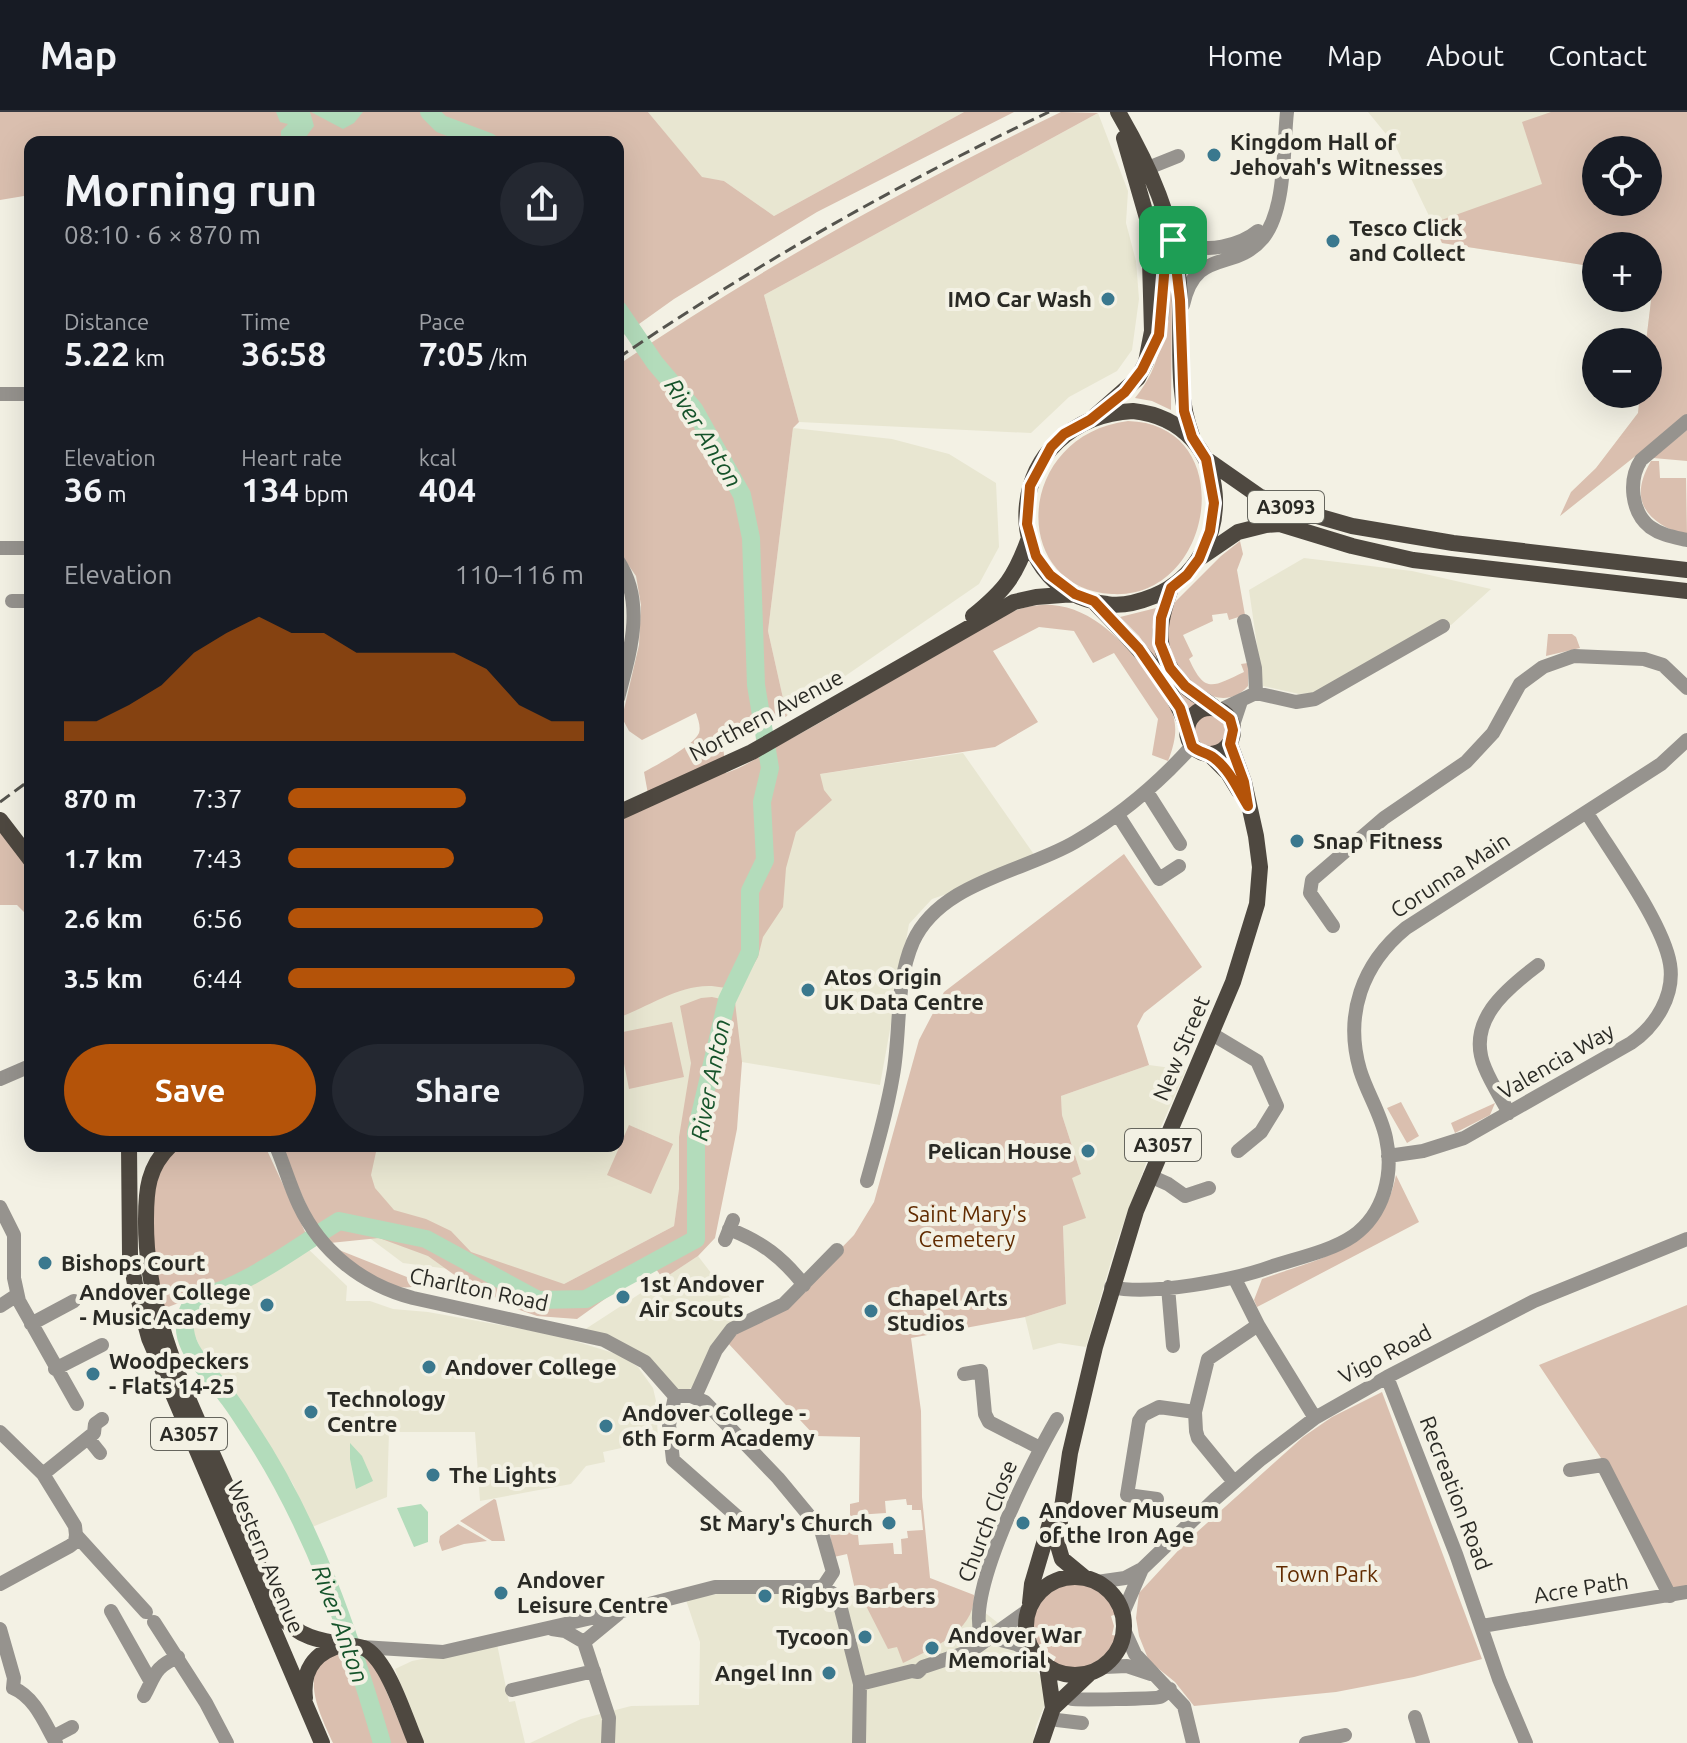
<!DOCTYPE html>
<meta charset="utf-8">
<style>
:root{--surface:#171b24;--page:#242831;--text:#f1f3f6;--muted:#9ea1a6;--line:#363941;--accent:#b45309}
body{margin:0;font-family:Ubuntu,sans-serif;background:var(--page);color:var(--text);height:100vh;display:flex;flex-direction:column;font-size:30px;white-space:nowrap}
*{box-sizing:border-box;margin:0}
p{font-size:26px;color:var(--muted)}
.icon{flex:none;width:44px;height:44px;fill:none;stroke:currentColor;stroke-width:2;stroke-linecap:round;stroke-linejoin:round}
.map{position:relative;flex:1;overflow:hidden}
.sheet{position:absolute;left:24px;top:24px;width:600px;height:1016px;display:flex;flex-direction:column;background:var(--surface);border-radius:16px;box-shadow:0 8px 32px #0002}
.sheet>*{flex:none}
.buttons{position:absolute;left:1582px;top:24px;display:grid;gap:16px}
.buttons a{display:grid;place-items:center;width:80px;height:80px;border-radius:50%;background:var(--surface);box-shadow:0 8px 32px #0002;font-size:40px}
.pin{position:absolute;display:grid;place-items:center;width:68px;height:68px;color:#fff;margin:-34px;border-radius:16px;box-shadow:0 4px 12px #0006}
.round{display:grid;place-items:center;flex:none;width:84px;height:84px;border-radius:42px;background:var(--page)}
.headline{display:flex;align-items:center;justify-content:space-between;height:136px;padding:0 40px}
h1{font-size:44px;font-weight:700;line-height:60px}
.figures{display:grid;grid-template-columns:repeat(3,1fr);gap:12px;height:136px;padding:8px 40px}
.figures div{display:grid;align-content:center}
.figures b{font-size:34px;font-weight:700}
.figures small{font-size:22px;font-weight:400}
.figures p{font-size:22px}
.chart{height:224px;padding:16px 40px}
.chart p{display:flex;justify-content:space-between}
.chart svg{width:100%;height:144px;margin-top:8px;fill:var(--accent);opacity:.7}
.primary-button{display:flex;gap:16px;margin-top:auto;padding:16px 40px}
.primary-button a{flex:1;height:92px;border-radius:48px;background:var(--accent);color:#fff;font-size:32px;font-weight:700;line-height:92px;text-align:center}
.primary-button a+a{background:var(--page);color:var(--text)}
ul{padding:0 40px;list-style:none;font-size:26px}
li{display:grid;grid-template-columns:128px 96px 1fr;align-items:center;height:60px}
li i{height:20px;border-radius:10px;background:var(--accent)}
header{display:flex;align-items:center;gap:48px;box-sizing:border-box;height:112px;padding:0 40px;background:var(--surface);border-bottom:2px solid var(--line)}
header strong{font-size:38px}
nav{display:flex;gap:44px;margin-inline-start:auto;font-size:28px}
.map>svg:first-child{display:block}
.built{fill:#e8e6d1;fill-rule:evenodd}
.green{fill:#dabfaf;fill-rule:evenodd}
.water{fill:#b3dcbb}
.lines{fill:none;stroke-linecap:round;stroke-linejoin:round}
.river{stroke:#b3dcbb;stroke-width:18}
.minor{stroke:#96938e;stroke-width:14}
.major{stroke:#4e4840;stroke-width:16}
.rail{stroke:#55544e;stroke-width:3;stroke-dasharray:12 6;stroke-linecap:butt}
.route-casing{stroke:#fff;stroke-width:16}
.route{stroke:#b45309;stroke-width:10}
.poi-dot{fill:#3a788e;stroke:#f3f1e4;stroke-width:3}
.labels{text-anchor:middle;stroke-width:8;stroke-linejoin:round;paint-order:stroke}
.shield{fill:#f3f1e4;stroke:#66665e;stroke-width:2}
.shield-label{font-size:20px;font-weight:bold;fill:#2a2a25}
.poi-label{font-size:22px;font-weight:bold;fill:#2a2a25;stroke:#f3f1e4;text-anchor:start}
.street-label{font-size:22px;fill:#2a2a25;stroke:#f3f1e4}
.park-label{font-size:22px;fill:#612b00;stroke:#f3f1e4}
.water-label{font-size:24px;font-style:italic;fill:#15532a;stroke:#f3f1e4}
</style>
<header>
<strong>Map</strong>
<nav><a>Home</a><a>Map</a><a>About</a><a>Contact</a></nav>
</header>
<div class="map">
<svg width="1687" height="1631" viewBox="0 0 1687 1631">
<rect width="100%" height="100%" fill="#f3f1e4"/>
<path class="built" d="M648,0H964L774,104L724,69L702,66Z
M1368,0H1687V303L1560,404L1638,301L1640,282H1648L1646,230L1654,164L1648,162V134H1596V155L1442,131L1395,33ZM1596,38H1648V90H1596Z
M1098,1L1128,79L1126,111L1136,149L1139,187L1132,238L1117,259L1069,285L1031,321L799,310L764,183Z
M793,316L892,327L949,342L996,371L999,435L979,472L787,604L768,519Z
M1304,446L1412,459L1491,477L1451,513L1442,511L1324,580L1299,582L1263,574L1249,478Z
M963,641L1040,751L932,787L909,812L880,973L742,950L697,951L674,1114L564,1172L403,1151L316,1086L290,1034H618V724L820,662Z
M1149,953L1186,958L1152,1035L1117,1129L1086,1235L1059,1231L1033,1238L1025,1205L1066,1192L1063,1114L1072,1065L1081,1062L1062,1003L1061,984Z
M305,1134L347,1174L346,1189H370L393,1197L428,1200L555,1223L620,1243L638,1255L653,1276L656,1289L658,1328L603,1340L605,1350L586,1354L571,1372L480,1389L475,1320H389L387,1385L312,1415L293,1372L267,1331L207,1251L192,1217L191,1203Z
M698,1144L751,1213L734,1220L703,1271L675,1283L655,1253L584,1218Z
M764,1473L841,1484L861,1483L888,1536L974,1492L1012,1522L1033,1556L1042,1565L1045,1592L1036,1614L1033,1631H530L581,1607L631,1594L699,1593L700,1530L686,1488Z
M497,1532L509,1590L515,1589L525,1631H421L395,1557L412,1549Z"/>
<path class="green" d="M0,0H648L702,65L724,69L774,104L964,0H1014L817,100L674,187L618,227V30H30V83L0,88Z
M1061,0L1098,1L764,183L799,310L793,316L768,519L787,604L723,634L726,661C744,655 762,643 779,633C838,602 894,566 952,533C983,515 1015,490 1052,493C1093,496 1125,531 1148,562C1172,596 1184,608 1168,649L1152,643L1158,607L1114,541L1093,551L1074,519L1039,515L993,539L1038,610L995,635L820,662L824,678L832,688L796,720L786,756L783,795L763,825L758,845L737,881C696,860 656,892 618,906V710L650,693L644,660C658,652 692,635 699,621C701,615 698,607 696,601L642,628L629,619L622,606L639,533L641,493L636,464L618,438V253C759,157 908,75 1061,0Z
M1551,0H1687V303L1560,404L1571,380L1596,356L1638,301L1640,282H1648L1646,230L1654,164L1648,162V134H1596V155L1442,131L1433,111L1542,72L1522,10ZM1596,38H1648V90H1596Z
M1167,177H1172L1171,298L1152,289L1135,286C1163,252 1163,220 1167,177Z
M1128,309C1241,312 1215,488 1112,482C1008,476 1015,323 1128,309Z
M1687,318V349L1653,346Z
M1651,349H1659L1660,366H1686L1687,424C1648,411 1627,390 1651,349Z
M1240,429L1243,442L1237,458L1245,503L1229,508L1227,501L1212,503L1213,509L1183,523L1193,544L1189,547C1205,582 1212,575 1244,560L1241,552L1248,551V574C1210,617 1143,534 1176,489L1221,444Z
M1156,496L1153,518L1154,533L1198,593L1190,599L1139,524L1120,505Z
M1548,522H1572L1576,525L1580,536L1546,544Z
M1192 619a18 18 0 1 1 36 0a18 18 0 1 1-36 0Z
M0,717L30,755V806L17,793H0Z
M1124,742L1202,855L1144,901L1137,914L1149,953L1061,984L1062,1003L1081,1062L1072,1066L1086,1106L1063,1114L1066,1192L1025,1205L911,1226L921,1299L922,1385L930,1466L974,1483C975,1520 931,1537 903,1551L897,1535L888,1537L861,1484L856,1482L847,1442L834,1445L827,1406L850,1404V1392L859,1390L860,1325L815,1324L726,1229L824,1154L854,1123L874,1090L919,928L944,880ZM906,1387L907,1393H912V1398H921L923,1418L907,1419L908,1426L901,1427L902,1442H894L893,1431L859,1433L856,1403L886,1401L885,1389Z
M712,885L735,890L742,950L737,1017L715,1126L698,1144L663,1167L656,1157L609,1184L577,1207L537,1204L517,1197L460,1167L428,1144L379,1126L330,1131L313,1108L280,1034H374L376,1040L371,1063L375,1076L394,1098L426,1107L451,1119L471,1140L564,1172L674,1114L679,1077V1025L691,951L680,894L701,886Z
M672,910L684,965L629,977L618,921Z
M1401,990L1419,1024L1407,1031L1387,996Z
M1495,991L1490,1003L1455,1021L1451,1011Z
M629,1013L673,1032L651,1082L607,1063Z
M176,1034H265L307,1124L228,1172L163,1197C154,1162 143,1093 157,1059C161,1050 170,1042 176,1034Z
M1396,1063L1419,1110L1257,1195L1254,1188L1262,1167C1323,1145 1381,1137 1396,1063Z
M339,1138L422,1171C395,1187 359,1156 339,1138Z
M1687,1193V1475L1671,1477L1605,1352L1539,1253Z
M1382,1280L1482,1547L1414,1565L1336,1580L1194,1594L1175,1570L1149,1549L1139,1524L1136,1506L1139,1481L1187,1429L1303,1325L1332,1305Z
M494,1387L496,1388L505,1429H492L460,1409Z
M458,1412L487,1429L464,1432L442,1439L439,1430L440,1424Z
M1067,1471C1092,1470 1107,1479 1116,1502L1111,1504L1114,1514L1112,1523L1118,1524C1106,1549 1080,1566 1053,1551L1056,1545L1048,1540L1043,1531L1036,1534C1024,1505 1038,1482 1067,1471Z
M351,1540L364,1543L377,1557L408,1631H333C318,1598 291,1545 351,1540Z"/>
<path class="water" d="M276,0H310L314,14L306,25L309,29L281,30V19L288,12L280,10Z
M311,0H363L354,11L343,17Z
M350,1331L362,1344L373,1369L356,1377L350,1347Z
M421,1392L428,1400V1430L414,1435L397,1396Z"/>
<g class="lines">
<path class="river" d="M429,0L441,12L489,30
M382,1631C350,1523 313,1413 250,1318C242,1306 235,1294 226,1283C209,1259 174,1232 188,1199C194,1184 217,1181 229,1175C267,1158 303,1131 339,1109L426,1127L538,1188L586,1187L696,1127V1020L727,888L750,840V779L765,748L762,690L770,656L756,573L751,426L742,383L694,297L655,251L618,197"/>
<path class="minor" d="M1148,56L1178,44
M1184,130C1205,142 1240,134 1258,119
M1183,193C1196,134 1234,161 1263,126C1286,98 1283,36 1287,0
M1154,234L1162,205L1165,152L1192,134
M0,282H30
M1687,309L1641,348C1628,368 1631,400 1650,415C1661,423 1674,425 1687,428
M0,436H30
M618,449C646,491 630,540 618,586
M12,489H30
M1244,509L1255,556L1256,581
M1220,598L1256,581L1296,590L1315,587L1443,514
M1233,613L1241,589
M1147,680L1180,732
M1118,703L1159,767L1179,754
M1333,814L1310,781L1312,768L1384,706L1466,650L1493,621L1520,572L1543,555L1574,544L1644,547L1663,553L1687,576
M1212,922L1257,949L1277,994L1261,1020L1238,1039
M0,967L30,954
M1509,1001C1501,986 1491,971 1485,956C1465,910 1506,877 1538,853
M276,1034C284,1053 290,1074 299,1093C321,1140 363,1173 413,1186L604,1228L645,1250L675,1284
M1388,1044L1423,1039L1464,1026L1631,931C1656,914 1675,883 1670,852C1663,810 1610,739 1587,701
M1150,1064L1168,1072L1185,1084L1209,1076
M867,1069C877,1034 887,999 893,963C901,920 895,871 913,830C940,770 1024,760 1075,730C1120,704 1158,672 1192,634
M0,1095L14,1123V1166L19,1189L77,1292
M729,1117C762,1130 782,1145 804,1173
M725,1128L733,1108
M1235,1167L1258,1213L1315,1306
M1111,1175C1151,1184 1235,1168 1273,1154C1298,1146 1331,1139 1353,1124C1384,1102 1394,1062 1386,1026C1381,1002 1367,981 1360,958C1344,903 1362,852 1406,816L1661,652L1687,628
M1168,1175L1173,1234
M0,1194L17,1183
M31,1212L74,1189
M55,1257L102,1233
M964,1262L981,1259L985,1302L989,1310L1040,1336
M1387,1265L1456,1442L1499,1567L1526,1631
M675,1284H691L705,1290L778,1366L821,1418L833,1460L823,1475
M675,1284L669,1313L673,1348L741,1408
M695,1285L716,1238L732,1217L784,1192L837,1138
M0,1320L43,1362L75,1414L76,1423L146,1500
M88,1326L100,1341
M1570,1358L1603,1353L1670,1484
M43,1362L94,1321L95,1312L102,1307
M1234,1370L1198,1326L1196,1319L1195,1300L1208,1247L1258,1213
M1157,1387L1127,1383L1139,1309L1143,1303L1159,1295L1195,1300
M1097,1470L1125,1466L1142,1457
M0,1472L70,1434L75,1430L76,1423
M111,1499L151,1570
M1123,1501L1142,1457L1215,1387L1260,1348L1315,1306L1387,1265L1534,1189L1687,1127
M154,1510L206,1591L227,1631
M1482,1514L1687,1480
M0,1517L14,1566L13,1576C35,1585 45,1612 56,1631
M552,1517L565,1519L584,1530L609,1606L608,1631
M1125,1520L1135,1542L1184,1594L1193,1631
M993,1526L1016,1532L1033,1540
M985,1529C956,1495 1036,1343 1057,1307
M584,1530L618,1502
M362,1535L443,1540L622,1499L715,1475H823L838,1485L860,1572L859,1631
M1104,1555L1127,1554L1151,1562
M860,1572L912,1559L918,1560L923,1555L971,1539L1027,1499
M512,1578L594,1559
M144,1584C155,1564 154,1555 178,1545
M1072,1587C1076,1588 1156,1587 1160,1585C1164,1583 1168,1579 1170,1577
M1415,1605L1423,1631
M1057,1608L1082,1611
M53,1625L72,1615
M1306,1631L1345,1623"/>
<path class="major" d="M1118,0C1149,53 1175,110 1179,172C1183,223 1174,276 1192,324
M1133,299C1237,310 1240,448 1154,484C1139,490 1123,495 1107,492C989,476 1003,306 1133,299Z
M1095,304L1138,266L1146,250L1152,219L1149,113L1124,26
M1206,347L1259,384L1279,393L1352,414L1453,431L1687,458
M1200,446L1238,420L1266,413L1280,412L1352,434L1413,448L1687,479
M1171,476C1157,515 1153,542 1185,574C1194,583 1206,588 1215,596
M1094,490C1130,527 1170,566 1187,616
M973,504C1005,478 1015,465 1029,426
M1187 619a23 23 0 1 1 46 0a23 23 0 1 1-46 0Z
M1210,643L1228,661L1239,679
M618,701L752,640L1014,490L1036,485L1075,482
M0,708L30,747
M129,1034L130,1143L136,1178L149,1226L322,1631
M170,1034C148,1055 146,1078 146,1107C145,1205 188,1285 226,1373C244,1416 260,1461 281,1503C296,1525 322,1529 347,1533C354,1534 360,1534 366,1537C389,1551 405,1606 416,1631
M1026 1514a49 49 0 1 1 98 0a49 49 0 1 1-98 0Z
M1085,1466L1062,1447L1057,1430L1070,1341L1095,1235L1136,1099L1233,870L1257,792L1260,755L1256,724L1244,670L1230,632
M1030,1491L1032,1472L1053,1401
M1047,1554L1053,1596
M305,1586C302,1559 314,1540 342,1533
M1041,1631L1053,1596L1089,1562"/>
<path class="rail" d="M618,246C755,153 899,71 1049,0
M0,690L30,668"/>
</g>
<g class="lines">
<defs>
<path id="route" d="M1173,128L1180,188L1184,299L1192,325L1206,347L1214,391L1210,419L1199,447L1187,463L1171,476L1161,506L1160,531L1170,556L1185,574L1230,607L1233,618L1230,632L1244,670L1248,694C1238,678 1230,658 1214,646C1207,640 1199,641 1192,634L1180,596L1139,537L1094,489L1075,482L1050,463L1036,444L1027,412L1030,374L1051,335L1064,322L1090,308L1125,280L1142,258L1159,223L1165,152C1171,144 1183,139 1192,134L1171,122L1173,128"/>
</defs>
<use href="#route" class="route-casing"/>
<use href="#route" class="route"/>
</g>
<g class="poi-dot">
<circle cx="1214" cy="43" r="8"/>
<circle cx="1333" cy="129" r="8"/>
<circle cx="1108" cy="187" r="8"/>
<circle cx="1297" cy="729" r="8"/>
<circle cx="808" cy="878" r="8"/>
<circle cx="1088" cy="1039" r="8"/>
<circle cx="45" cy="1151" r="8"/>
<circle cx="623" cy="1185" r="8"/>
<circle cx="267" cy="1193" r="8"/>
<circle cx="871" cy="1199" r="8"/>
<circle cx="429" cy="1255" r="8"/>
<circle cx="93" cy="1262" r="8"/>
<circle cx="311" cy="1300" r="8"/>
<circle cx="606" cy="1314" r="8"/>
<circle cx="433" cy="1363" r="8"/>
<circle cx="889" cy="1411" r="8"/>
<circle cx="1023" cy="1411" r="8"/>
<circle cx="501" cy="1481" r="8"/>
<circle cx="765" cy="1484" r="8"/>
<circle cx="865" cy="1525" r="8"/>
<circle cx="932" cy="1536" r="8"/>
<circle cx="829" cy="1561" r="8"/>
</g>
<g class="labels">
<g class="shield">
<rect x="1248" y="379" width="76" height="32" rx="6"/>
<rect x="1125" y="1017" width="76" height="32" rx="6"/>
<rect x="151" y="1306" width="76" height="32" rx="6"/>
</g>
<g class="shield-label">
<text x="1286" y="402">A3093</text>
<text x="1163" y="1040">A3057</text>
<text x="189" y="1329">A3057</text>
</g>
<g class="poi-label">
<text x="1230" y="38">Kingdom Hall of<tspan x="1230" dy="25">Jehovah's Witnesses</tspan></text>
<text x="1349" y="124">Tesco Click<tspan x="1349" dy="25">and Collect</tspan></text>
<text x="1092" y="195" text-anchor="end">IMO Car Wash</text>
<text x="1313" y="737">Snap Fitness</text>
<text x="824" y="873">Atos Origin<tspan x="824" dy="25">UK Data Centre</tspan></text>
<text x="1072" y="1047" text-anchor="end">Pelican House</text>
<text x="61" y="1159">Bishops Court</text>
<text x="639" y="1180">1st Andover<tspan x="639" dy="25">Air Scouts</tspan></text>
<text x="251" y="1188" text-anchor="end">Andover College<tspan x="251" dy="25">- Music Academy</tspan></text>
<text x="887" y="1194">Chapel Arts<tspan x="887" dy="25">Studios</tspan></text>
<text x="109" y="1257">Woodpeckers<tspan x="109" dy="25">- Flats 14-25</tspan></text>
<text x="445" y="1263">Andover College</text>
<text x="327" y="1295">Technology<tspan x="327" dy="25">Centre</tspan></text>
<text x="622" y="1309">Andover College -<tspan x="622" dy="25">6th Form Academy</tspan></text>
<text x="449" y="1371">The Lights</text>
<text x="1039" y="1406">Andover Museum<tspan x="1039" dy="25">of the Iron Age</tspan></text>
<text x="873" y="1419" text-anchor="end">St Mary's Church</text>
<text x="517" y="1476">Andover<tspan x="517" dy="25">Leisure Centre</tspan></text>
<text x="781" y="1492">Rigbys Barbers</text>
<text x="948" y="1531">Andover War<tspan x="948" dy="25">Memorial</tspan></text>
<text x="849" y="1533" text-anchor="end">Tycoon</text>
<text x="813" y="1569" text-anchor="end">Angel Inn</text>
</g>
<g class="street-label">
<text transform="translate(766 603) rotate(-28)" y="8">Northern Avenue</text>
<text transform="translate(1450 763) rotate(-33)" y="8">Corunna Main</text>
<text transform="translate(1181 936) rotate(-67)" y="8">New Street</text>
<text transform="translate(1556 949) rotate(-30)" y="8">Valencia Way</text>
<text transform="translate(479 1177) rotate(12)" y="8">Charlton Road</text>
<text transform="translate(1385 1242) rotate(-28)" y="8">Vigo Road</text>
<text transform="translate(1456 1381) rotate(69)" y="8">Recreation Road</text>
<text transform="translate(987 1409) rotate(-69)" y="8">Church Close</text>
<text transform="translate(266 1445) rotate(67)" y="8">Western Avenue</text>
<text transform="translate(1581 1476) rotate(-9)" y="8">Acre Path</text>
</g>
<g class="park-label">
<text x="967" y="1110">Saint Mary's<tspan x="967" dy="25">Cemetery</tspan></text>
<text x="1327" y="1470">Town Park</text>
</g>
<g class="water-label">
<text transform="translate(703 321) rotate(58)" y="8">River Anton</text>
<text transform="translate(711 968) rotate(-79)" y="8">River Anton</text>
<text transform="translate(340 1512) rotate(70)" y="8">River Anton</text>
</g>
</g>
</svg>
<div class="buttons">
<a><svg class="icon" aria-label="locate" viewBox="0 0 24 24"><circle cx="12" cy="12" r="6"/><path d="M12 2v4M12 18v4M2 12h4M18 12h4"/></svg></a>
<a>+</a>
<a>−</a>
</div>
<div class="pin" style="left:1173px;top:128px;background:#1e9e55"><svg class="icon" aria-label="arrive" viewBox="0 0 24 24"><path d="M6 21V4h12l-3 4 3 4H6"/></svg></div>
<section class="sheet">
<div class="headline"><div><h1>Morning run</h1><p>08:10 · 6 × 870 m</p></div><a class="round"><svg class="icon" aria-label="share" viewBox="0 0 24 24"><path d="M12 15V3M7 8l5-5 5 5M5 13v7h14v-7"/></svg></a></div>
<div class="figures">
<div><p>Distance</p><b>5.22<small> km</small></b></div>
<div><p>Time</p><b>36:58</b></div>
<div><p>Pace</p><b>7:05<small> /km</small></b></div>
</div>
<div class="figures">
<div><p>Elevation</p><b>36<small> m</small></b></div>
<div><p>Heart rate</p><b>134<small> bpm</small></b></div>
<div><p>kcal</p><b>404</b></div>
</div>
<div class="chart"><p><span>Elevation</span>110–116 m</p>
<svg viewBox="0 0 160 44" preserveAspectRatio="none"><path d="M0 44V38L10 38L20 33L30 27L40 17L50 11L60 6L70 11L80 11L90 17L100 17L110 17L120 17L130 22L140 33L150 38L160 38V44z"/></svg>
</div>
<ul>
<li><b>870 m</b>7:37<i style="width:60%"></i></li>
<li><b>1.7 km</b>7:43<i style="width:56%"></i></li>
<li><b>2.6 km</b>6:56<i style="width:86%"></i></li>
<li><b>3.5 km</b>6:44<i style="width:97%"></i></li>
</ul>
<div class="primary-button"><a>Save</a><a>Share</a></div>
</section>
</div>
